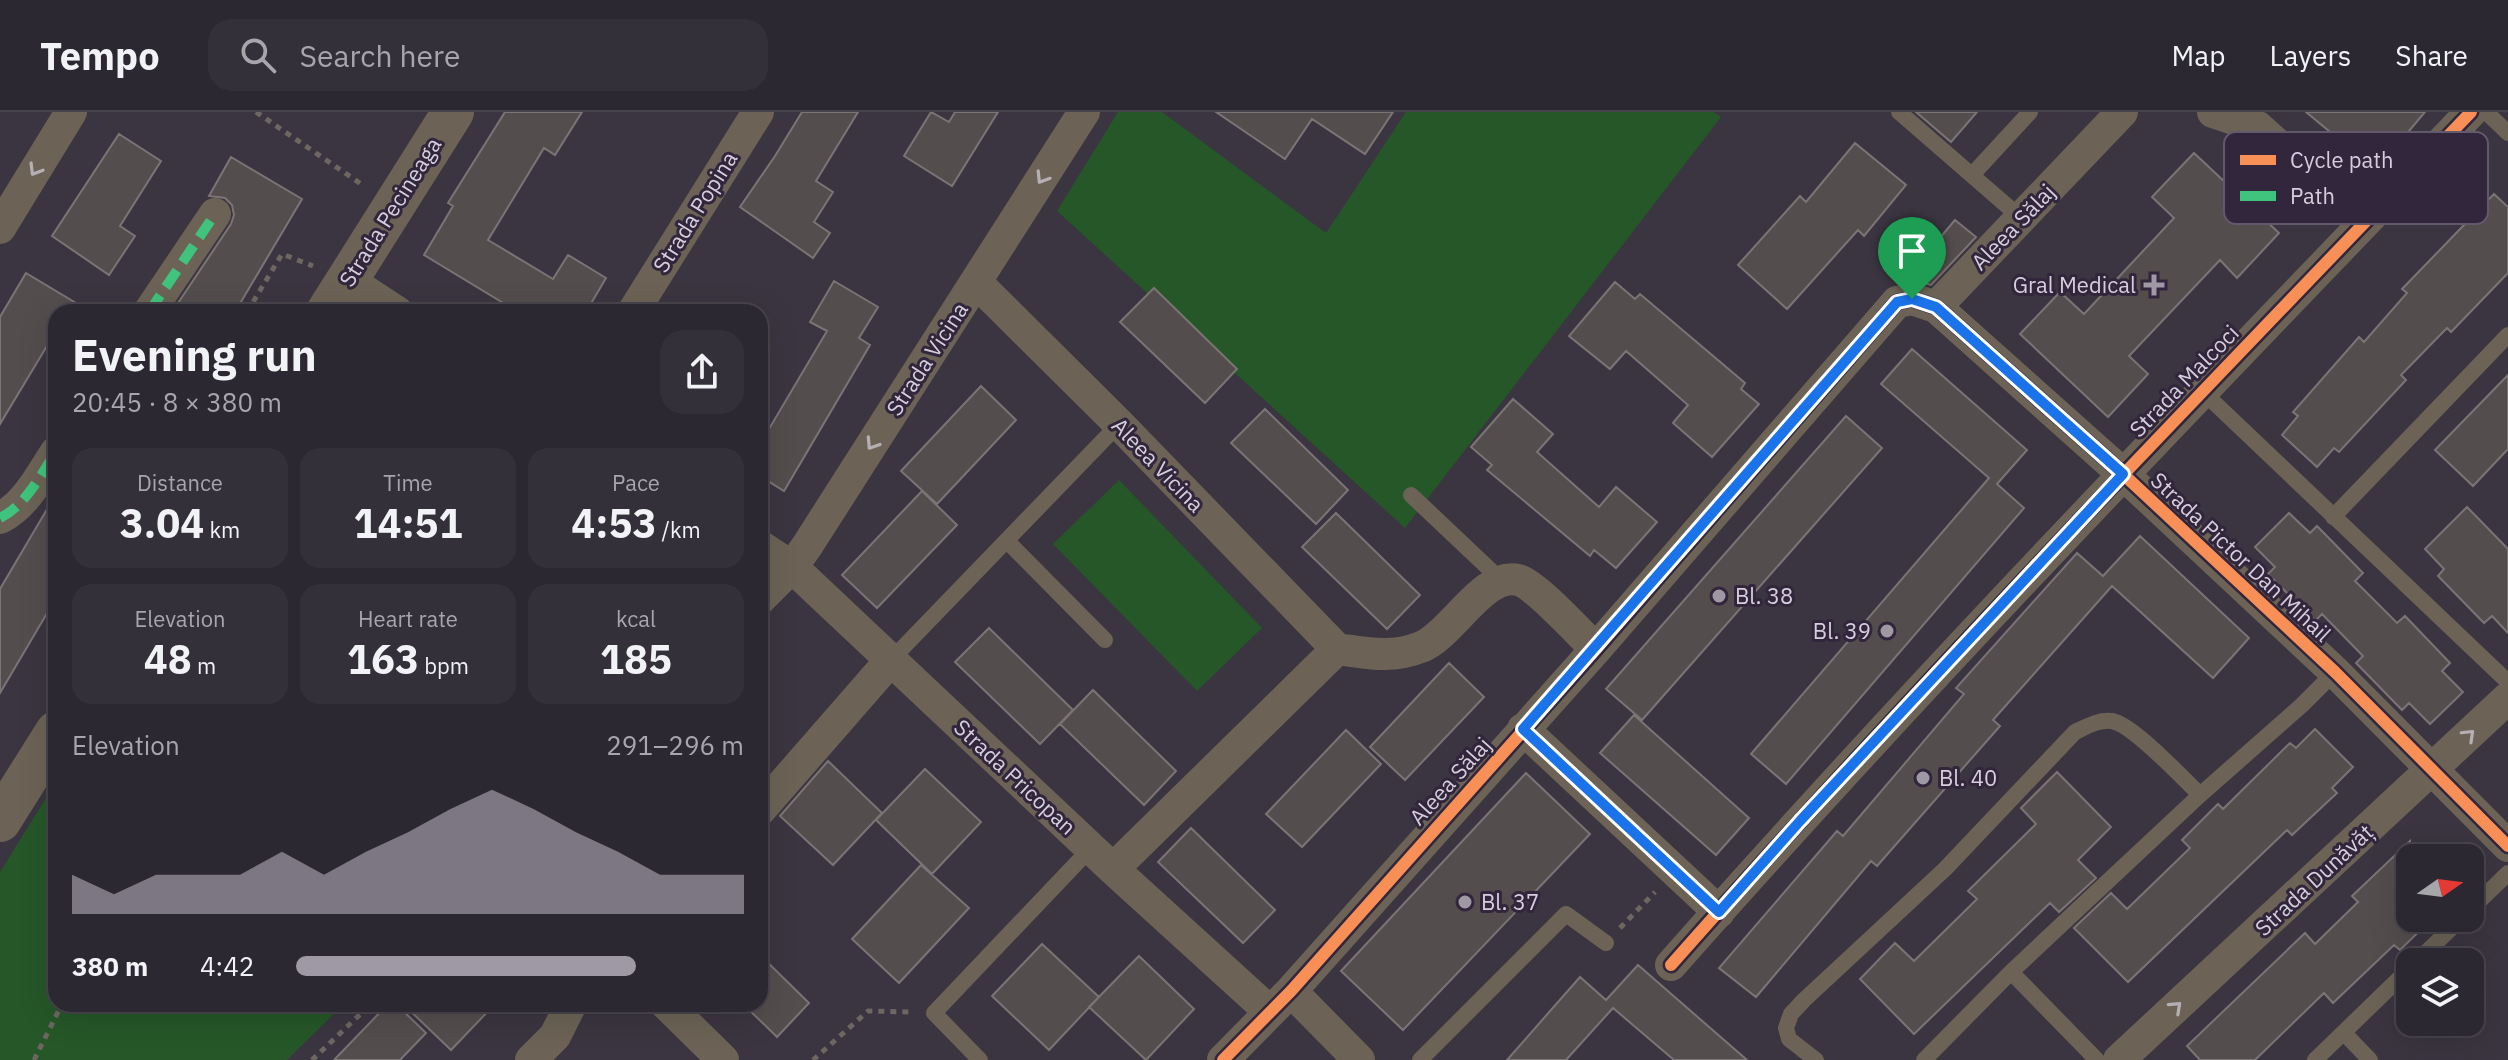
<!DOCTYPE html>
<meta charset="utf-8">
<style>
:root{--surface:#2c2831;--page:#343039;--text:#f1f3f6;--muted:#a6a6ab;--line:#48444d;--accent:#9f99a6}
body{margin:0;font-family:"IBM Plex Sans",sans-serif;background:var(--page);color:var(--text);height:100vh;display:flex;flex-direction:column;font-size:30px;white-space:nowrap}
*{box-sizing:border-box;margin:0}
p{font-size:26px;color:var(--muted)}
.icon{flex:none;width:44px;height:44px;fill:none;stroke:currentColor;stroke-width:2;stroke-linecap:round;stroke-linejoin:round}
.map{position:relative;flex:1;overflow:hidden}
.drawer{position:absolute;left:48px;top:192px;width:720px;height:708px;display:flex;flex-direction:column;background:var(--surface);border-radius:24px;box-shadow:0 8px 32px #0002,0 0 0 2px var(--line)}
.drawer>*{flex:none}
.needle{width:52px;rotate:76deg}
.controls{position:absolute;left:2396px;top:732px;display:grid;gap:16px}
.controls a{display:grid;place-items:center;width:88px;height:88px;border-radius:16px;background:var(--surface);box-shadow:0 8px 32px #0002,0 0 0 2px var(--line);font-size:40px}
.pin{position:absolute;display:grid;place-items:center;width:68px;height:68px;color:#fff;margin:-82px -34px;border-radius:50% 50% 50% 0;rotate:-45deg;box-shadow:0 0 8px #0007}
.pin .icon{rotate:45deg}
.round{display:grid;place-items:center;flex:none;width:84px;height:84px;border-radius:24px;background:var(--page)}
.head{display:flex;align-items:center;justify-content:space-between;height:136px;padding:0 24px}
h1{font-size:44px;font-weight:700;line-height:60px}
.figures{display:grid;grid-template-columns:repeat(3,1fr);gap:12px;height:136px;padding:8px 24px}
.figures div{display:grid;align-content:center;border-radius:20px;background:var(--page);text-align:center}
.figures b{font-size:40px;font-weight:700}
.figures small{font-size:22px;font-weight:400}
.figures p{font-size:22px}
.chart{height:224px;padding:16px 24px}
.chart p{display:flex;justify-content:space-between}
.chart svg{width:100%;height:144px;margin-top:8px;fill:var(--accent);opacity:.7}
ul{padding:0 24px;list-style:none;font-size:26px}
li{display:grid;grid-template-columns:128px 96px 1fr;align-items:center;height:60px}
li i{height:20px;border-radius:10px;background:var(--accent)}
header{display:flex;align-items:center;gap:48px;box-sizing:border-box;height:112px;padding:0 40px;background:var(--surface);border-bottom:2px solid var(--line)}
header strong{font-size:38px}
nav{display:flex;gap:44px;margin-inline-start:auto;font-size:28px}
.search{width:560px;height:72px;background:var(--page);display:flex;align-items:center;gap:20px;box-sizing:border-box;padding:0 28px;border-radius:24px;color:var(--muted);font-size:30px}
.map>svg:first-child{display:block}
.green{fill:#255728}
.building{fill:#544d4e;stroke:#7b7475;stroke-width:2}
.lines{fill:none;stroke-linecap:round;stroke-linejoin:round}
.path{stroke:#6d6661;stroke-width:5;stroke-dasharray:6 6;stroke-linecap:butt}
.service{stroke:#6c6356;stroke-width:16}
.minor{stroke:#6c6356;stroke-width:32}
.tertiary{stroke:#6c6356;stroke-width:42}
.quiet{stroke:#40c37c;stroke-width:10;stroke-dasharray:20 10;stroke-linecap:butt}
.cycleway-casing{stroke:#31263c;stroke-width:17}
.cycleway{stroke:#f78f57;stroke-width:12}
.oneway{stroke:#b6afb4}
.route-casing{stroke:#fff;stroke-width:16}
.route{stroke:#1a73e8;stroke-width:10}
.poi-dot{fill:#9f99a6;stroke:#31263c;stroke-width:3}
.labels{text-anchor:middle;stroke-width:6;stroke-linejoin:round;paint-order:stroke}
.street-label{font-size:22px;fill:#d5cfdd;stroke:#31263c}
.poi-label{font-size:22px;fill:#d5cfdd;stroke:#31263c;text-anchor:start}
.key{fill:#31263c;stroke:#62596c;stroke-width:2}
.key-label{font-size:22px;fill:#d5cfdd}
</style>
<header>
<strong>Tempo</strong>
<div class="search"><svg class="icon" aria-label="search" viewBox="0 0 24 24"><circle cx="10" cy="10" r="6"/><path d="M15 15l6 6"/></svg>Search here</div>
<nav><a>Map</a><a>Layers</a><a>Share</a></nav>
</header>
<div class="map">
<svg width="2508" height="948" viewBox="0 0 2508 948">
<rect width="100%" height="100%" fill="#3b3541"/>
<path class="green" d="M1118,0H1162L1326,121L1406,0H1713L1721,5L1405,416L1057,99Z
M1119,368L1262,516L1197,579L1053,432Z
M56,670V892H344L287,948H0V760Z"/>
<path class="building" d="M505,0H582L555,43L544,36L488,128L553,167L568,143L606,166L586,200H518L424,143L453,94L448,91Z
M802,0H858L816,69L833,80L814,110L830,121L813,146L740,95L775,44Z
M931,0L949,10L955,0H998L952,74L904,44Z
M1216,0H1393L1365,42L1312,7L1285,47Z
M1916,0H1977L1951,30Z
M2306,0H2425L2376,58Z
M119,22L161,49L120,114L135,124L109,163L52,124Z
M1855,31L1906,73L1864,124L1858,118L1787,197L1738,153L1800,84L1806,90Z
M2194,41L2279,121L2237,166L2220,148L2129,244L2148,262L2108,305L2020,222L2060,180L2084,202L2174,106L2152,85Z
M231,45L302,87L235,200H172L231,112L234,103L232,93L225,86L209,84Z
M2494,82L2508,95V161L2451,220L2447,216L2401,263L2406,268L2339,340L2334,336L2317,355L2282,323L2298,304L2293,300L2359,225L2364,230L2407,181L2402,177Z
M1955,108L1976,125L1931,173L1923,171L1911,160Z
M26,161L91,200H56V219L0,312V205Z
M834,169L878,195L859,226L870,233L784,379L760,364V312L769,317L827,219L810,210Z
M1615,170L1635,187L1640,182L1745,271L1741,277L1759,292L1712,345L1673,311L1688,293L1626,239L1610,257L1569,224Z
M1154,176L1237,257L1205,291L1120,210Z
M1912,237L2027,338L1997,372L2024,396L1786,672L1751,642L1989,366L1881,272Z
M2508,263V337L2473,374L2435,338Z
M981,274L1016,308L937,392L901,359Z
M1513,287L1553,322L1537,340L1599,395L1616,375L1657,410L1616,456L1594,438L1590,444L1487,358L1492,353L1471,335Z
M1265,297L1348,378L1316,412L1231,331Z
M1846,304L1882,336L1642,608L1606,577Z
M922,379L957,413L877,496L842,463Z
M56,382V486L0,581V477Z
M2467,395L2508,437V521L2492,504L2484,511L2438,464L2444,457L2425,437Z
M1336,401L1420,483L1387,517L1302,435Z
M2289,401L2310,421L2317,414L2363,461L2355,469L2397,511L2405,504L2450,551L2442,559L2463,580L2430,612L2409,591L2402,598L2356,551L2363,544L2322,502L2315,509L2268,462L2275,455L2255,435Z
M2140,424L2249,526L2213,566L2112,474L1993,608L2000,614L1877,754L1871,749L1756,885L1719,856L1837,719L1843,724L1964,582L1956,576L2077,441L2103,464Z
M989,516L1073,598L1040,632L955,550Z
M1449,551L1484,585L1405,668L1370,635Z
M1093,578L1176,659L1144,693L1060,612Z
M1634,603L1749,706L1716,743L1600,641Z
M2315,617L2353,655L2332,676L2337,681L2292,723L2287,718L2128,870L2074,816L2111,781L2127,797L2190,736L2182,728L2218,692L2223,697L2290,631L2296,636Z
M1346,618L1381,652L1302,735L1266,702Z
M828,649L882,701L833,753L780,704Z
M925,657L981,710L932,762L876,708Z
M2057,660L2111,715L2078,748L2096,766L2059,800L2050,791L1914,922L1860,867L1895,831L1914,849L1977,787L1968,779L2036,712L2021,696Z
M1526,661L1590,722L1403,918L1341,859Z
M1191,716L1275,798L1243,831L1158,750Z
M2410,729V806H2433L2400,838L2394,833L2333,891L2324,881L2255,948H2200L2187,934L2305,821L2315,832L2358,790L2352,784Z
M921,753L969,796L899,871L852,827Z
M1042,832L1099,885L1049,938L992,884Z
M760,843L809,891L777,925L743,892H760Z
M1139,844L1194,897L1146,948L1089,895Z
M1638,853L1747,948H1674L1613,896L1566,948H1507L1580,865L1606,888Z
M388,892H396L426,921L400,948H334Z
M403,892H495L451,938Z"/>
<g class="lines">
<path class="path" d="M256,0L364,74
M247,200L282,142L313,154
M1620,816L1655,780
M34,948L62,892
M312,948L371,892
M813,948L868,899L913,900"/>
<path class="service" d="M1899,0L2021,106
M2486,0L2508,21
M1972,63L2030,0
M2202,279L2508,570
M1411,383L1502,469
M2333,405L2508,223
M1007,429L1105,528
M890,549L1119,312
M2470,798L2508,761
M2416,850L2462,806
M2011,860L2200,683
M2344,921L2370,948
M980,948L934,901L1091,736
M1420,948L1566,802L1606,831
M1816,948L1789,927L1786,916L1791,902L1804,888L1945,757L2075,620C2086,615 2099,607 2112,609C2132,612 2184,667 2200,683L2302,593L2335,560
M1924,948L2011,860L2097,948
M2315,948L2410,856"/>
<path class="minor" d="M2213,0L2258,15L2364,111
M0,116L71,0
M348,168L397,200
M976,170L1119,312L1337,537C1367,541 1391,547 1421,535C1451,524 1484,459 1518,468C1535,472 1581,523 1596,537
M1936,195L2122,0
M149,200L215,102
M633,200L758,0
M0,406C26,393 40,364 56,340
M760,434L792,455L1113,757L1269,899
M760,487L792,455L807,434L1084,0
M1523,617L1719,800
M760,698L890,549
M1113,757L1337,537
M1671,853C1929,561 2201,281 2471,0
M1291,879L1359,948
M666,892L723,948
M531,948L555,924L571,892
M1223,948L1291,879L1596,537L1897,190L1912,187L1936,195L2123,362L2335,560L2508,734
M2119,948L2508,586"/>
<path class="tertiary" d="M327,200L453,0
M0,709L56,620"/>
<path class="quiet" d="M149,200L215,102
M0,406C26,393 40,364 56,340"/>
<defs>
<path id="cycleway" d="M1671,853C1929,561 2201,281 2471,0
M1223,948L1291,879L1596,537L1897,190L1912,187L1936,195L2123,362L2335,560L2508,734"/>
</defs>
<use href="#cycleway" class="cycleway-casing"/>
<use href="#cycleway" class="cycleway"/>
</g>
<defs><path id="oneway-chevron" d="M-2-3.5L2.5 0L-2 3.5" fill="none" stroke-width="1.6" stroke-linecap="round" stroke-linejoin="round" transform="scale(2)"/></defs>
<g class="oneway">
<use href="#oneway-chevron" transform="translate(35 58) rotate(121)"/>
<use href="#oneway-chevron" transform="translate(1042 66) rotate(122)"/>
<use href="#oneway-chevron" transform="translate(872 332) rotate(123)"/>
<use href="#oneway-chevron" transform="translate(2469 623) rotate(-44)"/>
<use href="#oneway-chevron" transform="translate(2176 895) rotate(-43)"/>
</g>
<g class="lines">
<defs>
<path id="route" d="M1912,187L1936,195L2123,362L1800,709L1719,800L1523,617L1897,190Z"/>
</defs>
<use href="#route" class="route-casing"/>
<use href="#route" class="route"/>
</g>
<g class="poi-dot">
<path d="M2150 161h8v8h8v8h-8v8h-8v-8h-8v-8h8z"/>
<circle cx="1719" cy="484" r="8"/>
<circle cx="1887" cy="519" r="8"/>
<circle cx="1923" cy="666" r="8"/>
<circle cx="1465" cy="790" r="8"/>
</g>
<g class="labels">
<g class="street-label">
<text transform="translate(390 100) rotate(-58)" y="8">Strada Pecineaga</text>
<text transform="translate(695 100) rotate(-58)" y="8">Strada Popina</text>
<text transform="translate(2013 115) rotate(-46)" y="8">Aleea Sălaj</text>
<text transform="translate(927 247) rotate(-57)" y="8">Strada Vicina</text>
<text transform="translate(2184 269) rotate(-46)" y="8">Strada Malcoci</text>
<text transform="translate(1158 353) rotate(46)" y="8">Aleea Vicina</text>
<text transform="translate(2241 445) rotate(43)" y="8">Strada Pictor Dan Mihail</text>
<text transform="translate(1015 665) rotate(43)" y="8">Strada Pricopan</text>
<text transform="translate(1450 669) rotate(-48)" y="8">Aleea Sălaj</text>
<text transform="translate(2314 768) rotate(-43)" y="8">Strada Dunăvăț</text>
</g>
<g class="poi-label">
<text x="2136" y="181" text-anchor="end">Gral Medical</text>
<text x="1735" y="492">Bl. 38</text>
<text x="1871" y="527" text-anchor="end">Bl. 39</text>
<text x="1939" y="674">Bl. 40</text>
<text x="1481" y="798">Bl. 37</text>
</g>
</g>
<rect x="2224" y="20" width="264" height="92" rx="12" class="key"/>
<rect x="2240" y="43" width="36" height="10" fill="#f78f57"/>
<rect x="2240" y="79" width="36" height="10" fill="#40c37c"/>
<g class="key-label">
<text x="2290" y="56">Cycle path</text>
<text x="2290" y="92">Path</text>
</g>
</svg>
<div class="controls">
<a><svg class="needle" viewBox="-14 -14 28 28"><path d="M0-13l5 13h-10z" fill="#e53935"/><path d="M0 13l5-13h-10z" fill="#a6a6ab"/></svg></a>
<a><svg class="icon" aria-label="layers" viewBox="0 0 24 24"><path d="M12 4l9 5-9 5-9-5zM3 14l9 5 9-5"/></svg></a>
</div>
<div class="pin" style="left:1912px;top:187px;background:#1e9e55"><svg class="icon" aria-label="arrive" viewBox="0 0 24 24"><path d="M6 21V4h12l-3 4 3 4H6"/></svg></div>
<section class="drawer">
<div class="head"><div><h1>Evening run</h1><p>20:45 · 8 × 380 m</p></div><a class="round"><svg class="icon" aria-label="share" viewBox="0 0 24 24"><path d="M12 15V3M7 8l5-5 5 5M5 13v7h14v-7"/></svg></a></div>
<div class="figures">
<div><p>Distance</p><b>3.04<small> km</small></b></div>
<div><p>Time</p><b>14:51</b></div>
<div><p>Pace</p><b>4:53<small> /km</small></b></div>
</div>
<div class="figures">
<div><p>Elevation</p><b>48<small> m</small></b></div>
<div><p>Heart rate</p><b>163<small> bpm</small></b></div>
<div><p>kcal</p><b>185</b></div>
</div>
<div class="chart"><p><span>Elevation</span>291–296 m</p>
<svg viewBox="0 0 160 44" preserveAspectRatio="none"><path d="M0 44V32L10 38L20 32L30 32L40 32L50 25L60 32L70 25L80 19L90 12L100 6L110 12L120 19L130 25L140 32L150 32L160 32V44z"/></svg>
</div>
<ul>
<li><b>380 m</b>4:42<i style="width:76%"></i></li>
</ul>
</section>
</div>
